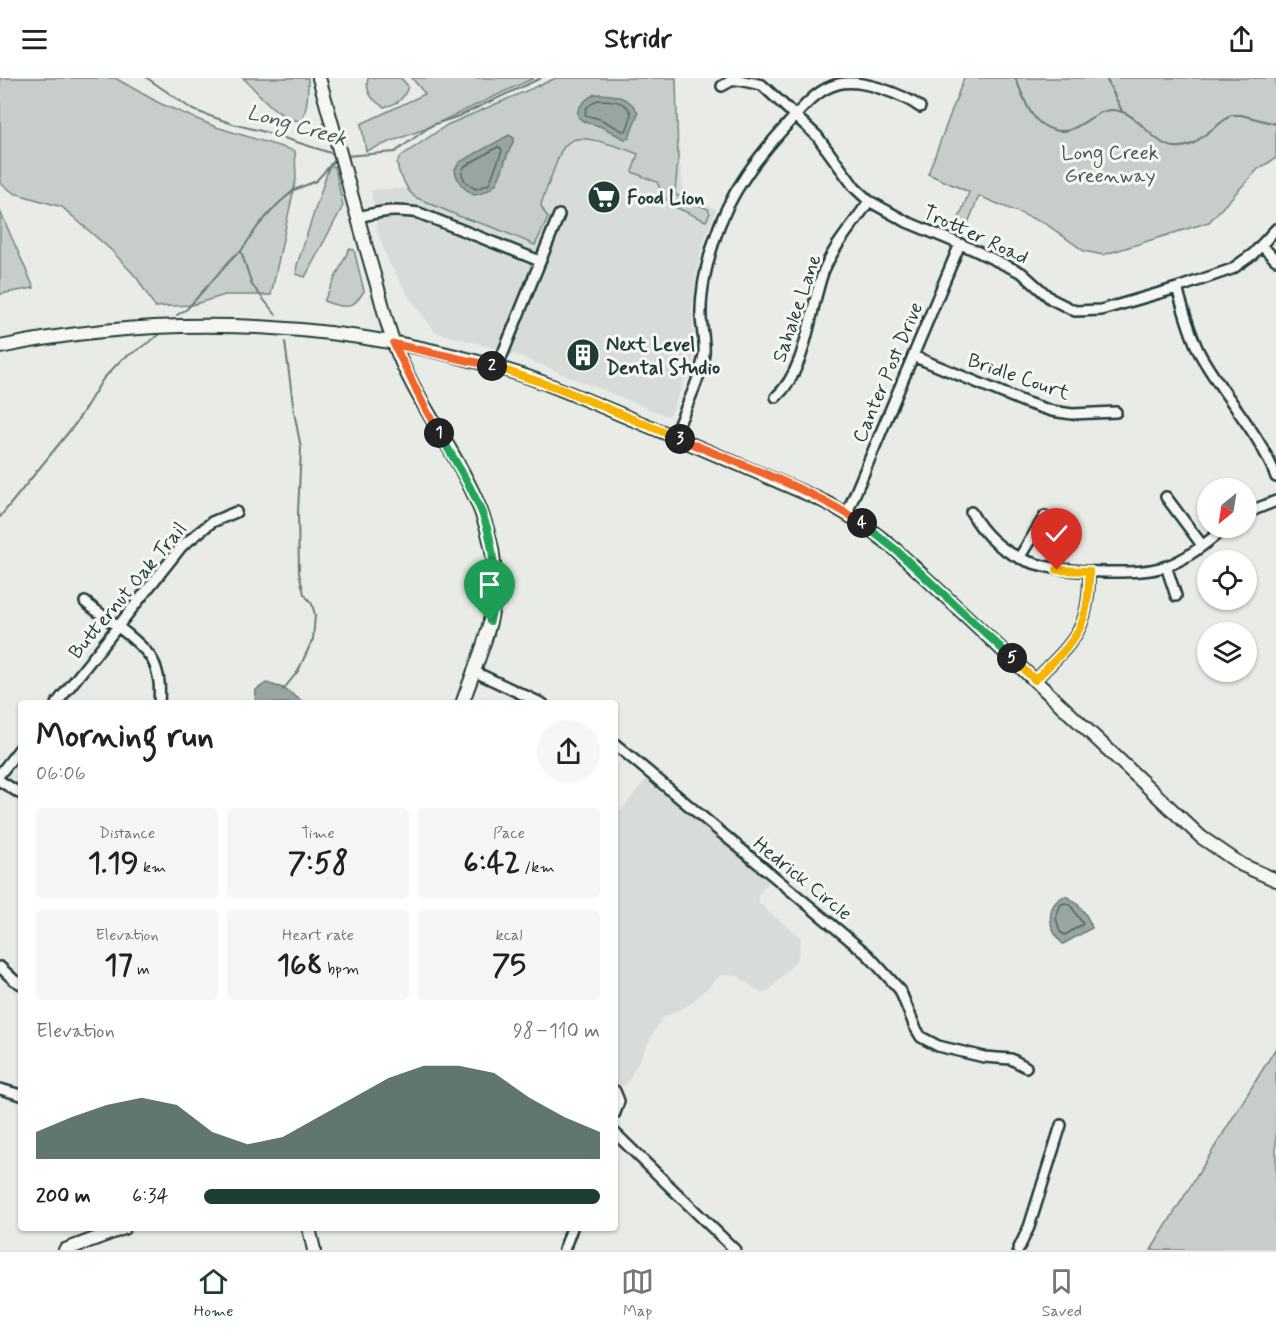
<!DOCTYPE html>
<meta charset="utf-8">
<style>
:root{--surface:#fff;--page:#f6f6f6;--text:#222;--muted:#767676;--line:#e0e0e0;--accent:#1f3d34}
body{margin:0;font-family:Mynerve,sans-serif;background:var(--page);color:var(--text);height:100vh;display:flex;flex-direction:column;font-size:22px;white-space:nowrap}
*{box-sizing:border-box;margin:0}
p{font-size:20px;color:var(--muted)}
.icon{flex:none;width:33px;height:33px;fill:none;stroke:currentColor;stroke-width:2;stroke-linecap:round;stroke-linejoin:round}
.map{position:relative;flex:1;overflow:hidden}
.side{position:absolute;left:18px;top:622px;width:600px;height:531px;display:flex;flex-direction:column;background:var(--surface);border-radius:6px;box-shadow:0 2px 4px #0004}
.side>*{flex:none}
.needle{width:39px;rotate:210deg}
.fabs{position:absolute;left:1197px;top:400px;display:grid;gap:12px}
.fabs a{display:grid;place-items:center;width:60px;height:60px;border-radius:50%;background:var(--surface);box-shadow:0 2px 4px #0004;font-size:30px}
.pin{position:absolute;display:grid;place-items:center;width:51px;height:51px;color:#fff;margin:-62px -26px;border-radius:50% 50% 50% 0;rotate:-45deg;box-shadow:0 0 6px #0007}
.pin .icon{rotate:45deg}
.km{position:absolute;width:30px;height:30px;margin:-15px;border-radius:50%;background:#222;color:#fff;font-size:16px;line-height:30px;text-align:center}
.round{display:grid;place-items:center;flex:none;width:63px;height:63px;border-radius:32px;background:var(--page)}
.headline{display:flex;align-items:center;justify-content:space-between;height:102px;padding:0 18px}
h1{font-size:33px;font-weight:800;line-height:45px}
.figures{display:grid;grid-template-columns:repeat(3,1fr);gap:9px;height:102px;padding:6px 18px}
.figures div{display:grid;align-content:center;border-radius:6px;background:var(--page);text-align:center}
.figures b{font-size:30px;font-weight:800}
.figures small{font-size:16px;font-weight:400}
.figures p{font-size:16px}
.chart{height:168px;padding:12px 18px}
.chart p{display:flex;justify-content:space-between}
.chart svg{width:100%;height:108px;margin-top:6px;fill:var(--accent);opacity:.7}
ul{padding:0 18px;list-style:none;font-size:20px}
li{display:grid;grid-template-columns:96px 72px 1fr;align-items:center;height:45px}
li i{height:15px;border-radius:8px;background:var(--accent)}
header{display:flex;justify-content:space-between;align-items:center;height:78px;padding:0 18px;background:var(--surface);font-size:27px;font-weight:800}
.dock{display:flex;justify-content:space-around;align-items:center;height:84px;border-top:2px solid var(--line);background:var(--surface);font-size:16px;color:var(--muted)}
.dock a{display:grid;justify-items:center;gap:3px}
.dock .active{color:var(--accent)}
.map>svg:first-child{display:block}
.built{fill:#d8dcd8}
.green{fill:#c7cec9;stroke:#73867e;stroke-width:1.5}
.water{fill:#99a6a0;stroke:#687c75;stroke-width:1.5}
.lines{fill:none;stroke-linecap:round;stroke-linejoin:round}
.shore{stroke:#50675f;stroke-width:1.5}
.stream{stroke:#687c75;stroke-width:2}
.minor-casing{stroke:#1f3d34;stroke-width:14}
.major-casing{stroke:#1f3d34;stroke-width:16}
.minor{stroke:#f6f6f2;stroke-width:9}
.major{stroke:#f6f6f2;stroke-width:12}
.split-1-casing{stroke:#fff;stroke-width:12}
.split-2-casing{stroke:#fff;stroke-width:12}
.split-3-casing{stroke:#fff;stroke-width:12}
.split-4-casing{stroke:#fff;stroke-width:12}
.split-5-casing{stroke:#fff;stroke-width:12}
.split-6-casing{stroke:#fff;stroke-width:12}
.split-1{stroke:#22a559;stroke-width:8}
.split-2{stroke:#f0652b;stroke-width:8}
.split-3{stroke:#f5b400;stroke-width:8}
.split-4{stroke:#f0652b;stroke-width:8}
.split-5{stroke:#22a559;stroke-width:8}
.split-6{stroke:#f5b400;stroke-width:8}
.labels{text-anchor:middle;stroke-width:6;stroke-linejoin:round;paint-order:stroke}
.park-label{font-size:20px;fill:#415a52;stroke:#f6f6f2}
.poi-label{font-size:20px;font-weight:bold;fill:#1f3d34;stroke:#f6f6f2;text-anchor:start}
.street-label{font-size:20px;fill:#1f3d34;stroke:#f6f6f2}
.water-label{font-size:21px;font-style:italic;fill:#445c54;stroke:#f6f6f2}
</style>
<header><svg class="icon" aria-label="menu" viewBox="0 0 24 24"><path d="M4 6h16M4 12h16M4 18h16"/></svg>Stridr<svg class="icon" aria-label="share" viewBox="0 0 24 24"><path d="M12 15V3M7 8l5-5 5 5M5 13v7h14v-7"/></svg></header>
<div class="map">
<svg width="1276" height="1172" viewBox="0 0 1276 1172">
<rect width="100%" height="100%" fill="#e9ebe7"/>
<filter id="ink" filterUnits="userSpaceOnUse"><feTurbulence type="fractalNoise" baseFrequency=".0167" numOctaves="2"/><feDisplacementMap in="SourceGraphic" scale="12" xChannelSelector="R" yChannelSelector="G"/><feConvolveMatrix kernelMatrix="1 2 1 2 8 2 1 2 1" color-interpolation-filters="sRGB"/></filter>
<g filter="url(#ink)">
<path class="built" d="M669,0L684,116L716,131L702,170L696,197L692,233L695,269L693,281L671,336L667,338L511,275L435,254L408,218L388,182L378,156L371,112L406,110L422,100Z
M646,701L770,802L758,817L759,826L801,860L798,880L772,910L762,916L738,898L721,897L689,927L661,941L625,1009L615,1004V740Z"/>
<path class="green" d="M0,0H115L159,25L216,49L295,73L296,101L271,217H225L192,227L155,229L137,200L112,173L62,129L14,115L0,105Z
M243,0H308C308,15 308,30 301,43C277,42 259,14 243,0Z
M368,0H401L408,8C404,21 398,26 384,29C372,22 365,14 368,0Z
M412,0H534L427,50L366,73L361,46L425,16Z
M556,0H676L678,82L675,114L676,117L708,131L710,135L706,143L673,128L663,118L657,104L632,94L638,76C625,71 587,57 573,62C567,64 563,70 560,75L542,123L541,128L548,140L535,167L495,150L461,139L415,119L409,113L399,94L397,85L400,79L447,47Z
M964,0H1276V80L1258,91L1209,144L1103,177L1084,173L1046,146L979,118L962,160L953,156L969,114L928,96Z
M330,86L335,90L343,128L305,199L296,196L297,187Z
M0,133L34,210L0,216Z
M349,171L354,172L364,213C353,232 344,231 324,223Z
M1276,970V1172H1151Z"/>
<path class="water" d="M595,16C611,16 631,18 638,35L629,60L625,61C616,57 608,51 599,48C595,46 589,46 585,44C567,36 586,21 595,16Z
M509,57L514,60L512,67C498,91 506,111 474,117C464,111 456,103 455,91L460,84Z
M266,605L283,610L305,625H255L256,612Z
M1065,818C1078,824 1087,836 1092,850L1063,866C1048,852 1044,827 1065,818Z"/>
<g class="lines">
<path class="shore" d="M597,22C607,22 625,22 630,33C633,38 628,48 626,53H623L600,41L585,37L586,30Z
M498,69L501,70L502,73L489,106L476,111C467,107 457,97 465,88Z
M1065,825L1071,828L1083,846L1065,857L1060,854L1056,840L1060,827Z"/>
<path class="stream" d="M147,0L193,32L233,46L265,54L337,77
M1015,0C1025,19 1028,43 1051,51C1078,62 1093,26 1119,33C1146,39 1158,83 1194,65L1231,37H1241L1276,46
M1106,0L1122,33
M345,78L395,74L432,47L459,38L541,0
M241,173L252,207L276,237
M177,237L187,231L234,178L241,173L258,148L278,126L294,112L316,103L337,80
M0,439L76,345L103,301L122,281L136,273L159,257
M283,612L298,593L313,561L315,537L312,526L304,516L299,495L298,435L301,370L294,334L285,264"/>
<defs>
<path id="minor" d="M722,8L731,3L739,2L762,7L817,58L855,110L869,123L907,144L972,171L1022,195L1051,221L1075,233L1101,232L1177,210L1232,191L1253,176L1276,151
M358,139C383,133 393,131 419,135L540,183
M1261,167L1276,182
M1177,210C1184,232 1189,255 1200,276C1223,318 1259,353 1276,399
M913,278L1027,325L1052,333L1072,336L1116,334
M497,290L559,137
M776,319C808,290 809,231 824,192C835,166 854,146 869,123
M674,358C683,335 701,300 704,276C705,264 702,252 701,240C700,214 706,188 714,163C729,113 760,76 795,38C808,24 819,11 838,6C860,0 902,16 920,29
M1166,419L1202,467
M971,434C1001,487 1047,492 1103,494C1124,494 1146,495 1167,488C1189,480 1207,464 1225,450
M847,435L960,166
M1246,435L1276,423
M1019,480L1045,438
M1166,488L1176,518
M85,524C102,538 143,564 153,583C160,597 160,611 159,626
M473,593L543,626
M1035,602C1074,563 1090,552 1089,493
M56,626L182,468L212,444L236,434
M615,666L868,877L900,912L915,949L921,959L938,968L984,979L1011,981L1026,989
M0,696L21,669
M0,703L21,716
M0,889L14,902L21,906
M0,1011L21,1017
M615,1013L619,1023L615,1035
M615,1055L735,1172
M564,1172L572,1150
M1018,1172L1029,1149L1061,1047"/>
<path id="major" d="M319,0C338,66 355,132 374,197C381,219 385,241 393,263C424,350 505,423 494,521C490,557 474,591 462,626
M0,269C174,233 359,243 528,299C562,311 596,326 629,340C690,365 751,392 812,418C844,432 870,450 896,472L1201,759L1242,787L1276,802
M309,1150L314,1172
M65,1172L124,1150"/>
</defs>
<use href="#minor" class="minor-casing"/>
<use href="#major" class="major-casing"/>
<use href="#minor" class="minor"/>
<use href="#major" class="major"/>
</g>
</g>
<g class="lines" filter="url(#ink)">
<defs>
<path id="split-1" d="M439,355C480,426 504,457 490,543"/>
<path id="split-2" d="M439,355L425,330L394,266L492,288"/>
<path id="split-3" d="M492,288L561,311L680,361"/>
<path id="split-4" d="M680,361C739,386 809,410 862,445"/>
<path id="split-5" d="M862,445L896,472L1012,580"/>
<path id="split-6" d="M1012,580L1035,602C1074,563 1090,552 1089,493L1057,492"/>
</defs>
<use href="#split-1" class="split-1-casing"/>
<use href="#split-2" class="split-2-casing"/>
<use href="#split-3" class="split-3-casing"/>
<use href="#split-4" class="split-4-casing"/>
<use href="#split-5" class="split-5-casing"/>
<use href="#split-6" class="split-6-casing"/>
<use href="#split-1" class="split-1"/>
<use href="#split-2" class="split-2"/>
<use href="#split-3" class="split-3"/>
<use href="#split-4" class="split-4"/>
<use href="#split-5" class="split-5"/>
<use href="#split-6" class="split-6"/>
</g>
<defs>
<symbol id="supermarket-disc" viewBox="-11 -11 22 22"><circle r="9.5" fill="#1f3d34" stroke="#f6f6f2"/><path d="M-6-5.5h2.5l.6 2H6L4.5 2H-2.5L-4.4-4H-6ZM-1.5 3.2a1.3 1.3 0 1 0 .1 0ZM3 3.2a1.3 1.3 0 1 0 .1 0Z" fill="#fff"/></symbol>
<symbol id="building-disc" viewBox="-11 -11 22 22"><circle r="9.5" fill="#1f3d34" stroke="#f6f6f2"/><path d="M-4-6H4V6H1V3H-1V6H-4ZM-2.5-4.3h1.7v1.8h-1.7ZM.8-4.3h1.7v1.8H.8ZM-2.5-1h1.7V.8h-1.7ZM.8-1h1.7V.8H.8Z" fill="#fff"/></symbol>
</defs>
<g fill-rule="evenodd">
<use href="#supermarket-disc" x="585" y="100" width="38" height="38"/>
<use href="#building-disc" x="564" y="258" width="38" height="38"/>
</g>
<g class="labels">
<g class="park-label">
<text x="1110" y="81">Long Creek<tspan x="1110" dy="23">Greenway</tspan></text>
</g>
<g class="poi-label">
<text x="627" y="126">Food Lion</text>
<text x="606" y="273">Next Level<tspan x="606" dy="23">Dental Studio</tspan></text>
</g>
<g class="street-label">
<text transform="translate(976 156) rotate(25)" y="7">Trotter Road</text>
<text transform="translate(796 230) rotate(-71)" y="7">Sahalee Lane</text>
<text transform="translate(887 294) rotate(-67)" y="7">Canter Post Drive</text>
<text transform="translate(1019 298) rotate(19)" y="7">Bridle Court</text>
<text transform="translate(127 512) rotate(-50)" y="7">Butternut Oak Trail</text>
<text transform="translate(803 800) rotate(39)" y="7">Hedrick Circle</text>
</g>
<g class="water-label">
<text transform="translate(297 47) rotate(16)" y="7">Long Creek</text>
</g>
</g>
</svg>
<div class="fabs">
<a><svg class="needle" viewBox="-14 -14 28 28"><path d="M0-13l5 13h-10z" fill="#e53935"/><path d="M0 13l5-13h-10z" fill="#767676"/></svg></a>
<a><svg class="icon" aria-label="locate" viewBox="0 0 24 24"><circle cx="12" cy="12" r="6"/><path d="M12 2v4M12 18v4M2 12h4M18 12h4"/></svg></a>
<a><svg class="icon" aria-label="layers" viewBox="0 0 24 24"><path d="M12 4l9 5-9 5-9-5zM3 14l9 5 9-5"/></svg></a>
</div>
<div class="pin" style="left:490px;top:543px;background:#1e9e55"><svg class="icon" aria-label="arrive" viewBox="0 0 24 24"><path d="M6 21V4h12l-3 4 3 4H6"/></svg></div>
<div class="pin" style="left:1057px;top:492px;background:#d93025"><svg class="icon" aria-label="check" viewBox="0 0 24 24"><path d="M5 12l5 5 9-10"/></svg></div>
<b class="km" style="left:439px;top:355px">1</b>
<b class="km" style="left:492px;top:288px">2</b>
<b class="km" style="left:680px;top:361px">3</b>
<b class="km" style="left:862px;top:445px">4</b>
<b class="km" style="left:1012px;top:580px">5</b>
<section class="side">
<div class="headline"><div><h1>Morning run</h1><p>06:06</p></div><a class="round"><svg class="icon" aria-label="share" viewBox="0 0 24 24"><path d="M12 15V3M7 8l5-5 5 5M5 13v7h14v-7"/></svg></a></div>
<div class="figures">
<div><p>Distance</p><b>1.19<small> km</small></b></div>
<div><p>Time</p><b>7:58</b></div>
<div><p>Pace</p><b>6:42<small> /km</small></b></div>
</div>
<div class="figures">
<div><p>Elevation</p><b>17<small> m</small></b></div>
<div><p>Heart rate</p><b>168<small> bpm</small></b></div>
<div><p>kcal</p><b>75</b></div>
</div>
<div class="chart"><p><span>Elevation</span>98–110 m</p>
<svg viewBox="0 0 160 44" preserveAspectRatio="none"><path d="M0 44V33L10 27L20 22L30 19L40 22L50 33L60 38L70 35L80 27L90 19L100 11L110 6L120 6L130 9L140 19L150 27L160 33V44z"/></svg>
</div>
<ul>
<li><b>200 m</b>6:34<i style="width:100%"></i></li>
</ul>
</section>
</div>
<nav class="dock">
<a class="active"><svg class="icon" aria-label="home" viewBox="0 0 24 24"><path d="M3 11l9-7 9 7M6 9v11h12V9"/></svg>Home</a>
<a><svg class="icon" aria-label="map" viewBox="0 0 24 24"><path d="M3 6l6-2 6 2 6-2v14l-6 2-6-2-6 2zM9 4v14M15 6v14"/></svg>Map</a>
<a><svg class="icon" aria-label="saved" viewBox="0 0 24 24"><path d="M7 4h10v16l-5-4-5 4z"/></svg>Saved</a>
</nav>
